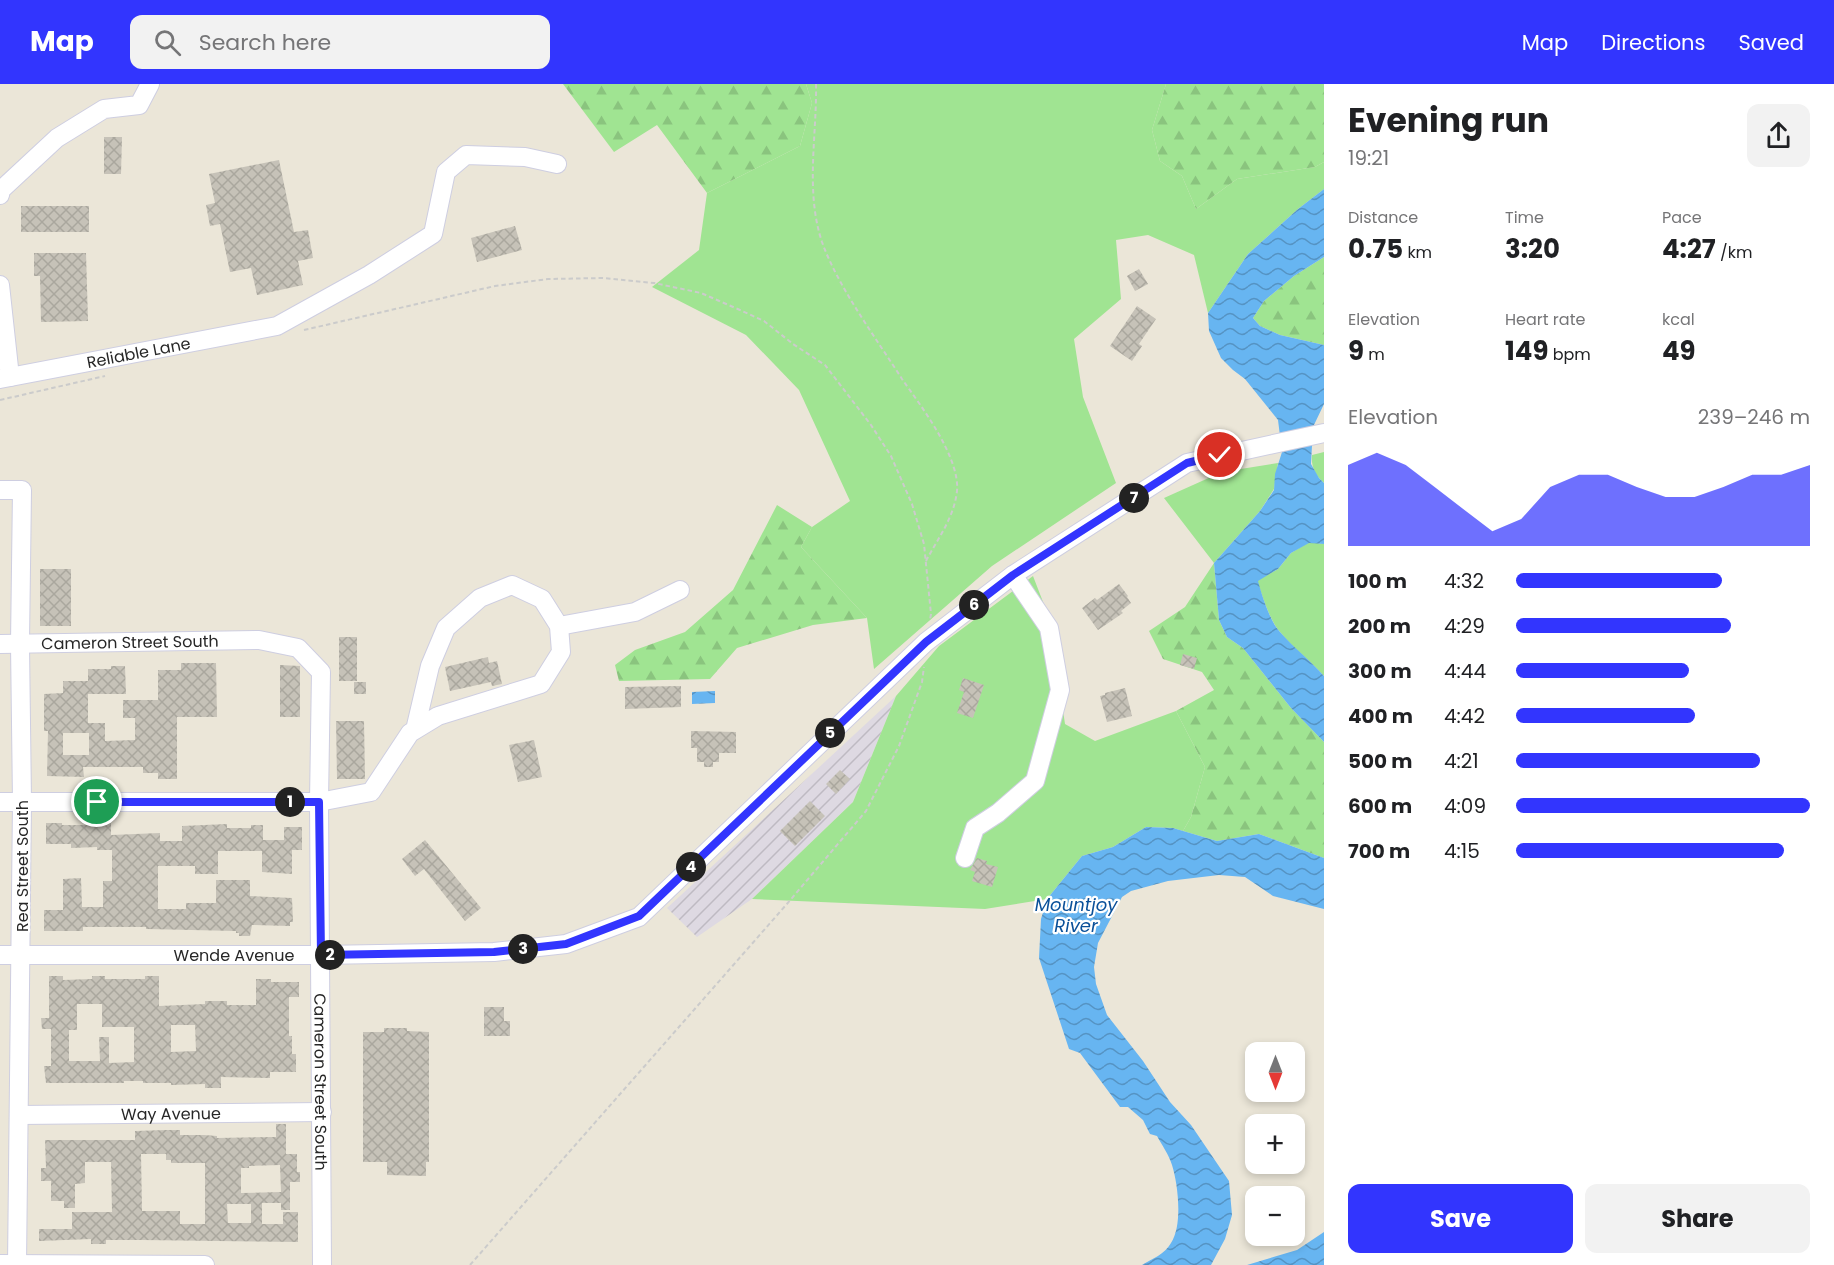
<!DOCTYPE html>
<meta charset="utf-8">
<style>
:root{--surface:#fff;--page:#f2f2f2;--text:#202124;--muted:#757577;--accent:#3235fe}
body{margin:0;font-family:Poppins,sans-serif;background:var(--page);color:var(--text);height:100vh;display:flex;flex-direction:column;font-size:22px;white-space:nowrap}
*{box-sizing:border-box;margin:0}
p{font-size:20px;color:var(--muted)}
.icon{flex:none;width:33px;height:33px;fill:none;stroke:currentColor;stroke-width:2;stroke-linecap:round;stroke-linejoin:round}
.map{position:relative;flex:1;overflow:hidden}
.drawer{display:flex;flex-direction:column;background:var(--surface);width:510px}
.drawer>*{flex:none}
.needle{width:39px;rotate:180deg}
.controls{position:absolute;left:1245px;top:958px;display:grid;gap:12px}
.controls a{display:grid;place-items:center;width:60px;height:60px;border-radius:12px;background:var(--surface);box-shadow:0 3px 9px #0003;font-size:30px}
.pin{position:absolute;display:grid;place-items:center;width:51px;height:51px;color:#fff;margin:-26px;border:3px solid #fff;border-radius:50%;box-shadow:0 2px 6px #0007}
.km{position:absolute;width:30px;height:30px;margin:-15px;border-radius:50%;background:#222;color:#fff;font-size:16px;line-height:30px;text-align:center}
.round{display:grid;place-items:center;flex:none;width:63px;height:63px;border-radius:12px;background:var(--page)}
.headline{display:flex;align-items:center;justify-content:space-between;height:102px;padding:0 24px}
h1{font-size:33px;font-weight:700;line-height:45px}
.stats{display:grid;grid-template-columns:repeat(3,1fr);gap:9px;height:102px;padding:6px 24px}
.stats div{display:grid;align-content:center}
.stats b{font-size:26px;font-weight:700}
.stats small{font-size:16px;font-weight:400}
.stats p{font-size:16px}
.chart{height:168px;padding:12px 24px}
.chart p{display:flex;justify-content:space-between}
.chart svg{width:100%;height:108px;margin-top:6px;fill:var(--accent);opacity:.7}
.button{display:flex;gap:12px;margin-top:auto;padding:12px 24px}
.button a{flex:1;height:69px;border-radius:12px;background:var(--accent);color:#fff;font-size:24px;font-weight:700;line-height:69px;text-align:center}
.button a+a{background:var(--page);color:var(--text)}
ul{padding:0 24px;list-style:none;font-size:20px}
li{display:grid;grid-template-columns:96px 72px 1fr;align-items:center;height:45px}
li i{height:15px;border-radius:8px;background:var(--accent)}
header{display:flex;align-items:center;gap:36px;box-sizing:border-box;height:84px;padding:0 30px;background:var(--accent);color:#fff}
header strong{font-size:28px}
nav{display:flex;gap:33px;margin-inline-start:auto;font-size:21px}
.search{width:420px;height:54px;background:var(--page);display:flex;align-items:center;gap:15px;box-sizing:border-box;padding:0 21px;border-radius:12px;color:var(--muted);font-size:22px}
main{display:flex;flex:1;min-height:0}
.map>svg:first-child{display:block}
.industrial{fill:url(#industrial-furrows)}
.grass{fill:#a0e492}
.forest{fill:url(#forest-firs)}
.water{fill:url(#water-waves)}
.building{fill:url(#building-cross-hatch);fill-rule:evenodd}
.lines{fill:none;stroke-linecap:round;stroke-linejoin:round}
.minor-casing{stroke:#cecee1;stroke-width:20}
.path{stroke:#cbcbcb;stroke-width:2;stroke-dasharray:4.5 3;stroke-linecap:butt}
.minor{stroke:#fff;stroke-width:18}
.route-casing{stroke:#fff;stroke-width:12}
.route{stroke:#3235fe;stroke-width:8}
.labels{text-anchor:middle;stroke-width:4.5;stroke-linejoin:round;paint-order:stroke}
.street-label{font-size:16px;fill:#272727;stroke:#fff}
.water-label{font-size:18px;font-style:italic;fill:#0a5099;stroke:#fff}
</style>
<header>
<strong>Map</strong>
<div class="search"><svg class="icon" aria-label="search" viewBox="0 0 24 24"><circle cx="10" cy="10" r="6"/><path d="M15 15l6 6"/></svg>Search here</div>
<nav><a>Map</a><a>Directions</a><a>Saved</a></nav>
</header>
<main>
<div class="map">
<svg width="1324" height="1181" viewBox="0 0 1324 1181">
<defs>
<pattern id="industrial-furrows" width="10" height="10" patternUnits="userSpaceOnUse" patternTransform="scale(1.5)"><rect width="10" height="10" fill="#ded9e2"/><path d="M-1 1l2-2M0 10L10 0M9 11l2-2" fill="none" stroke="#bebac2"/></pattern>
<pattern id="forest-firs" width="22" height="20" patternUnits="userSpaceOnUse" patternTransform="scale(1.5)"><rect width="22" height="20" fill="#a0e492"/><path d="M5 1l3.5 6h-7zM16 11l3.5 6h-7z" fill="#8ac47e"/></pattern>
<pattern id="water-waves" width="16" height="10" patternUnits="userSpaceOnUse" patternTransform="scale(1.5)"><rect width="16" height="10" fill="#67b5f1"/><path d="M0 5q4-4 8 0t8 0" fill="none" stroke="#5593c3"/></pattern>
<pattern id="building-cross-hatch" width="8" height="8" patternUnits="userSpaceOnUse" patternTransform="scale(1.5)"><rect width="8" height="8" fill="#c6c2b8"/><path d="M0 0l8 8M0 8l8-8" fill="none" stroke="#aaa79e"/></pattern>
</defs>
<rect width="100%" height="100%" fill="#ebe6d8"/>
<path class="industrial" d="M896,612L853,718L752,815L697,853L667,824Z"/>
<path class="grass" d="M806,0H1166L1152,46L1160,77L1182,92L1196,125L1237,95L1315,83L1324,78V105L1298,125L1248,170L1208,229L1194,171L1148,151L1116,156L1121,215L1074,255L1083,313L1116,399L992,482L874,585L867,534L801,463L812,443L850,417L799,306L746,251L652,203L699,166L707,109L800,62L812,19Z
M1324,368V399C1315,391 1311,383 1312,371Z
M1278,379L1274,405L1260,427L1214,479L1164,414L1222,388Z
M1309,458L1324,460V592C1310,576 1293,564 1280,548C1270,537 1262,511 1257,496L1278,485L1291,469Z
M1033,492L1050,536L1065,640L1095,657L1176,627L1205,683L1191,733L1183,747L1173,744L1146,743L1113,763L1082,772L1047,815L985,825L752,815L853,718L896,612L939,562Z"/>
<path class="forest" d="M563,0H806L812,19L800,62L707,109L657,41L614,68Z
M1166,0H1324V78L1315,83L1237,95L1196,125L1182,92L1160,77L1152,46Z
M1324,173V261L1280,251L1260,242L1253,234L1264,217L1294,192Z
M777,421L812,443L801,463L867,534L813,541L737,564L710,595L619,597L615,581L635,566L685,548L733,506Z
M1214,479L1219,536L1227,553L1243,564L1291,624L1324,658V774L1259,750L1217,757L1183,747L1191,733L1205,683L1176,627L1214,606L1202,588L1163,575L1149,547L1185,523Z"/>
<path class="water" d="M1324,105V173L1294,192L1264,217L1253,234L1260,242L1280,251L1324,261V320L1313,343L1311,380L1319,394L1324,399V460L1309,459L1291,469L1278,485L1258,497C1262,512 1270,537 1280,548C1294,564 1310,576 1324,592V658L1291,624L1243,564L1227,553L1219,536L1214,479L1260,427L1274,406L1275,390L1282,368L1278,336L1245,295L1233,286L1221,274L1209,247L1208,229L1248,170L1298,125Z
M715,607V619L692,620V608Z
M1146,743L1173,744L1217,757L1259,750L1324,774V825L1273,812L1245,793L1219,791L1168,797L1131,807L1122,813L1098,859L1094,883L1096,900L1107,931L1143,977L1170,1018L1191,1041L1229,1097L1232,1131L1225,1155L1211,1181H1142C1152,1175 1165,1170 1171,1159C1183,1141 1178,1100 1172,1081C1169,1071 1162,1061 1157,1052L1150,1050L1143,1036L1128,1023H1120L1080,969L1069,965L1039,874L1041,835L1047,815L1082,772L1113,763Z
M1324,1148V1181H1247L1297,1166Z"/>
<path class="building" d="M104,53H122L121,90H104Z
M279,76L294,148L308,146L313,174L298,177L303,201L257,211L251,184L230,188L220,140L210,142L206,121L215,119L209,90Z
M21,122H89V148H21Z
M515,142L522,166L477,178L471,154Z
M34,169H86L88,237L41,238L40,192H34Z
M1139,185L1148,200L1135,207L1127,192Z
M1137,222L1156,235L1139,260L1142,262L1132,277L1110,262Z
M40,485H71V542H40Z
M1119,500L1128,512L1127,513L1131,519L1121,527L1123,529L1098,546L1082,524L1095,514L1097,516Z
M339,553H357V597H339Z
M1183,570L1197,574L1194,585L1180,581Z
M488,573L489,579L497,577L502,600L492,602L491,598L450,607L445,583Z
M181,579H216L217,633H177V695H158V689H143V683H83L84,693L47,692L48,647H44V610L63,609V597H88V585H111V582H125L126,610H88V639H105V657L135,656V634H123V616H158V586H181ZM63,649H89V671H63Z
M280,581L300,582V633H280Z
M963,594L984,601L973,634L957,629L964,608L959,606Z
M354,598H366V610H354Z
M681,602V623L625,625V603Z
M1125,604L1132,632L1107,638L1100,612L1105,611V609Z
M336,637H364L365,695H337Z
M691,647L736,648V669H719V678H713V683H704V678H697V664H691Z
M534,656L542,693L518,698L509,661Z
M840,686L850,695L836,710L826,700Z
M810,717L825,732L795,762L780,747Z
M46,739H62V741H97V739H111V751L160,749V757H182V742L227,740V744H251V741H263V756H284V743H302V766H292V790L262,788V767H218V790H195V782H158V825H186V819H216V796H250V812L292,814L293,838H290V842L252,841L250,852H239V849H236V847L146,845V843H83V847H44V826H63V795L81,794L82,823H103V797H112V766H97V763L71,764V760H46Z
M425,756L481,824L465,837L424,785L415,792L402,775Z
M977,774L987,777L986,780L998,783L992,803L972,797L975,788L970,786Z
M49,892H63V896L92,895V892H105V895H145V892H159V922L205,920V917H227V921H256V895H271V898H299V913H289V952H292V970H296V988H270V994L221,993V1004H205V1000L171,1001V999H143V997H124V999H46L44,982H51V945H42L41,934H49ZM77,920H102V943H134V978L109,979V953H99L100,977H69V946H77ZM171,941H195L196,967L171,968Z
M484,923H504V937H510V952H484Z
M384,944H407V947L429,948V1078H426V1092L387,1091V1078H363V948H384Z
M276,1040H286V1070H297V1088H300V1098H290V1126H281V1119H262V1140H283V1128H298V1158L142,1156H106V1160H91V1155L39,1157V1145H72V1128H112L111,1078H85V1099L75,1100V1124H64V1117H51V1097H41V1084H46L45,1056H135V1047L166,1046H180V1051H204L217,1052V1054L276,1053ZM141,1070H166V1076H171V1079H205V1140H180V1127H142ZM280,1081L281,1108L241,1109V1084H249V1082ZM227,1120H251V1139H228Z"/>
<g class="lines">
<defs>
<g id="minor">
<path d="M0,111L1,106L57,54L104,25L139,21L150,0"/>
<path d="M0,201L10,293"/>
<path id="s1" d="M0,295L277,242L369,191L433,150L446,88L466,71L525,73L557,80"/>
<path d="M0,406H22L20,560L22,718L17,1181"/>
<path d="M559,542L635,528L680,506"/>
<path id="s2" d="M0,560L259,556L298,564L321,588L319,718L322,1181"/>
<path d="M0,718H319L371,708L410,649L438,632L541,600L561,568L559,542L542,515L512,501L480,514L446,544L430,582L415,646"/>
<path d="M965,774L975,744L998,729L1035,697L1060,606L1049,544L1013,491"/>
<path id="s3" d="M0,871H321L494,868L566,860L639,833L926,558L1013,491L1187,379L1324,349"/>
<path id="s4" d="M19,1031L322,1028"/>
<path d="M0,1180L205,1181"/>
</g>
</defs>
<use href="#minor" class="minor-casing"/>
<path class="path" d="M816,0C817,52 805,107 822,158C838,203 876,254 902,295C921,322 960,373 957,407C954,434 938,454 926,477
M304,246L495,202L548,195L603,194L654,199L701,209L740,226L764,237L793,260L825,281L871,341L891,372L912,420L924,460L931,530L930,536
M0,316L105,292
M470,1181L786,821L866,727L899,662L922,598L924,583"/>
<use href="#minor" class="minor"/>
</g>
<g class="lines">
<defs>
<path id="route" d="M97,718H319L321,871L494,868L566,860L639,832L926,558L1013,491L1187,379L1220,371"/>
</defs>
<use href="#route" class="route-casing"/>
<use href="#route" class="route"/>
</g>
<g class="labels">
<g class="street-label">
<text dy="6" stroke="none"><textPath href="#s1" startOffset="141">Reliable Lane</textPath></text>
<text dy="6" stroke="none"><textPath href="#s2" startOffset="130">Cameron Street South</textPath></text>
<text transform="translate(22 782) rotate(-90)" y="6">Rea Street South</text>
<text dy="6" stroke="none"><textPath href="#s3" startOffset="234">Wende Avenue</textPath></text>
<text dy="6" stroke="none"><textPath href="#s2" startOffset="742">Cameron Street South</textPath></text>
<text dy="6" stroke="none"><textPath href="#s4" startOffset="152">Way Avenue</textPath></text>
</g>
<g class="water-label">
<text x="1076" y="827">Mountjoy<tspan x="1076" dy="21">River</tspan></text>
</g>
</g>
</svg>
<div class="controls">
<a><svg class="needle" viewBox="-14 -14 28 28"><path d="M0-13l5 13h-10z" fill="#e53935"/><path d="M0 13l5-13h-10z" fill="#757577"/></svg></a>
<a>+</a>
<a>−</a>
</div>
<div class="pin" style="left:97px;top:718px;background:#1e9e55"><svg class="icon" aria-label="arrive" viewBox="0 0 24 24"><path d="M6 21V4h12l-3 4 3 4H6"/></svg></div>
<div class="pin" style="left:1220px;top:371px;background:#d93025"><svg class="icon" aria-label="check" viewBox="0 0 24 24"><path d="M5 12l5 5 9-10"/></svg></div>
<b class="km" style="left:290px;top:718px">1</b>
<b class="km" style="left:330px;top:871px">2</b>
<b class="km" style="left:523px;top:865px">3</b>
<b class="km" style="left:691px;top:783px">4</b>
<b class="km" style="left:830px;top:649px">5</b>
<b class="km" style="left:974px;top:521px">6</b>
<b class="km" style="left:1134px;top:414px">7</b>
</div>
<section class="drawer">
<div class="headline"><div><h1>Evening run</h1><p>19:21</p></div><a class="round"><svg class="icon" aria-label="share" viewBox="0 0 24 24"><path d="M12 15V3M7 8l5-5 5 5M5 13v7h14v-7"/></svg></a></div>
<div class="stats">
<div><p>Distance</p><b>0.75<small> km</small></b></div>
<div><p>Time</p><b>3:20</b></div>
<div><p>Pace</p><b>4:27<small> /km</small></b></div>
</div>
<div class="stats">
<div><p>Elevation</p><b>9<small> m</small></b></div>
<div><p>Heart rate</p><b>149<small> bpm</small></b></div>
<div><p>kcal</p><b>49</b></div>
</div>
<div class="chart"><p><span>Elevation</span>239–246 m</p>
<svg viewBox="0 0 160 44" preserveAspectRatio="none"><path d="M0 44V11L10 6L20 11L30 20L40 29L50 38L60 33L70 20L80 15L90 15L100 20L110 24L120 24L130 20L140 15L150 15L160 11V44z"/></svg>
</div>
<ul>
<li><b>100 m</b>4:32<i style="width:70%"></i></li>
<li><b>200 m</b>4:29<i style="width:73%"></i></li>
<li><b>300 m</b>4:44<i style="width:59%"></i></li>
<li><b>400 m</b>4:42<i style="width:61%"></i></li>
<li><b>500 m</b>4:21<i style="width:83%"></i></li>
<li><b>600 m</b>4:09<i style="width:100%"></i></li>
<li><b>700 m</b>4:15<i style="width:91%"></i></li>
</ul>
<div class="button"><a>Save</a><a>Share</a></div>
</section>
</main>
